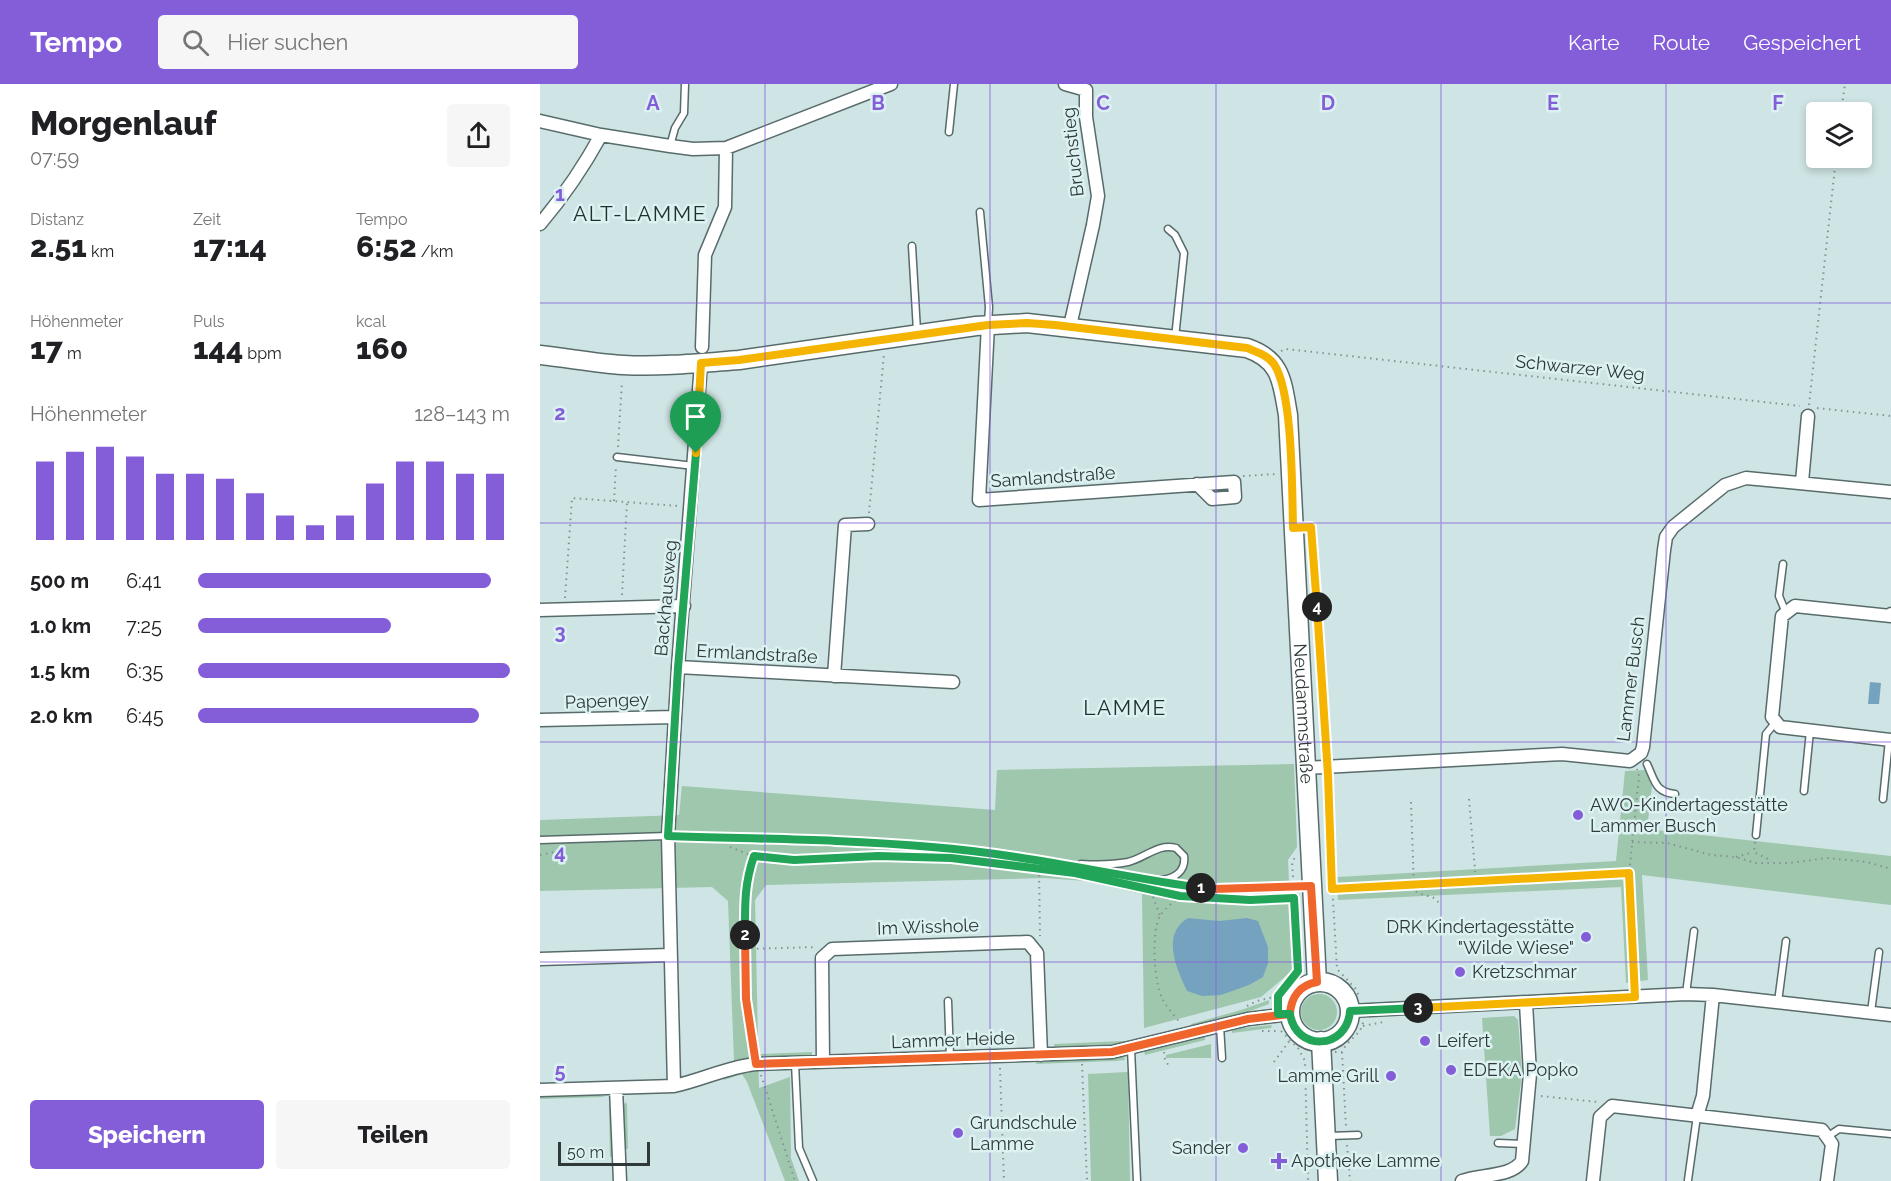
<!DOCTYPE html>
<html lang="de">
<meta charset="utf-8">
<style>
:root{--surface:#fff;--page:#f6f6f6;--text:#202124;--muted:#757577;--accent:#845ed8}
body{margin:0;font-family:Raleway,sans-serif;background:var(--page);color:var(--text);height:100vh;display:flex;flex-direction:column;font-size:22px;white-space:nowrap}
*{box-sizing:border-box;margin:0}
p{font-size:20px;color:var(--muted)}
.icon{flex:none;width:33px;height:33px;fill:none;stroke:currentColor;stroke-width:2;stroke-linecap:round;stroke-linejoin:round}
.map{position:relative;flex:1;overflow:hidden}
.side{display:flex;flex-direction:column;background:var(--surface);width:540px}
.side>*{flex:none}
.buttons{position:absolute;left:1266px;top:18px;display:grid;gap:12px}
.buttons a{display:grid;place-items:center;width:66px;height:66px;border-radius:6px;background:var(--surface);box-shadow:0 3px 9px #0003;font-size:30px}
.scale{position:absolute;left:18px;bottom:15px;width:92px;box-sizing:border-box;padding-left:6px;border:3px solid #303939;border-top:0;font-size:16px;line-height:21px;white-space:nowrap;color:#303939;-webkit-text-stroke:4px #dcf2f2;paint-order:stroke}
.pin{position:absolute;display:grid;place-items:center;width:51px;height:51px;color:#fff;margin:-62px -26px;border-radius:50% 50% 50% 0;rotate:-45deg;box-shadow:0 0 6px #0007}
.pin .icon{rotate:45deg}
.km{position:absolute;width:30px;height:30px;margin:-15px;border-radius:50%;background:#222;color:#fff;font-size:16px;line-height:30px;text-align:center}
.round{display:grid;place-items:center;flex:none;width:63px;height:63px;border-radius:6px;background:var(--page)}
.summary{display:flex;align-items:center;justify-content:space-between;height:102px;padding:0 30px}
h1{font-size:33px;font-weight:800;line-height:45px}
.stats{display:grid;grid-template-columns:repeat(3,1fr);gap:9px;height:102px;padding:6px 30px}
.stats div{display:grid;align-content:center}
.stats b{font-size:30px;font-weight:800}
.stats small{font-size:16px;font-weight:400}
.stats p{font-size:16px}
.chart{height:168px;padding:12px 30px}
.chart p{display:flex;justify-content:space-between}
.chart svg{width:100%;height:108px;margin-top:6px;stroke:var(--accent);stroke-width:6}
.cta{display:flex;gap:12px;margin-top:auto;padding:12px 30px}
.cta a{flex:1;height:69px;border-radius:6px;background:var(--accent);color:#fff;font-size:24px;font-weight:800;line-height:69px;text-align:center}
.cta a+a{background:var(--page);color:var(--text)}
ul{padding:0 30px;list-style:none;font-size:20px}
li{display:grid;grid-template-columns:96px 72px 1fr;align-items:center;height:45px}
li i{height:15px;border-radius:8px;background:var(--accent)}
header{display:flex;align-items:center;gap:36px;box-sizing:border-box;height:84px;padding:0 30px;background:var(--accent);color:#fff}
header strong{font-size:28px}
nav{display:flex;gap:33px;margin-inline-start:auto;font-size:21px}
.search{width:420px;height:54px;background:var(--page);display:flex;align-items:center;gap:15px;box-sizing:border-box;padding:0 21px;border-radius:6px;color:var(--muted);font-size:22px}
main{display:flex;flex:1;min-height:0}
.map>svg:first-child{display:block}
.green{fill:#9ec7ae}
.water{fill:#75a3bf}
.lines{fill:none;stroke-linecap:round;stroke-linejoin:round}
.lane-casing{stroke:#586b6b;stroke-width:9}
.street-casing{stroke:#586b6b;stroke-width:15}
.secondary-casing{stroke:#586b6b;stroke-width:21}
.path{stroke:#839393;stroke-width:2;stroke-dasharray:1.5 4.5;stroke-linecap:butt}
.lane{stroke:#fff;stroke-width:6}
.street{stroke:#fff;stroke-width:12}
.secondary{stroke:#fff;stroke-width:18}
.split-1-casing{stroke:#fff;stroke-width:12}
.split-2-casing{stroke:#fff;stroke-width:12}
.split-3-casing{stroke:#fff;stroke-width:12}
.split-4-casing{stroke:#fff;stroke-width:12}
.split-5-casing{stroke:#fff;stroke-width:12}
.split-1{stroke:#22a559;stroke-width:8}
.split-2{stroke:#f0652b;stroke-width:8}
.split-3{stroke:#22a559;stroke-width:8}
.split-4{stroke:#f5b400;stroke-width:8}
.split-5{stroke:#f5b400;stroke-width:8}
.grid{fill:none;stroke:#845ed8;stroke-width:1.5;stroke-opacity:0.55}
.poi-dot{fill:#845ed8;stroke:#dcf2f2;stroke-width:2}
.labels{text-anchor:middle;stroke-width:5;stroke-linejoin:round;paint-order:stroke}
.street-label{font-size:18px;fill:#303939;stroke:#dcf2f2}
.poi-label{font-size:18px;fill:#303939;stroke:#dcf2f2;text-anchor:start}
.quarter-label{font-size:21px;letter-spacing:1.5px;fill:#1f3030;stroke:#dcf2f2}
.grid-label{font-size:20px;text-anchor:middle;font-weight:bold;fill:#845ed8;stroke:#dcf2f2;stroke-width:5;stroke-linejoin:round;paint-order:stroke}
</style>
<header>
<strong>Tempo</strong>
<div class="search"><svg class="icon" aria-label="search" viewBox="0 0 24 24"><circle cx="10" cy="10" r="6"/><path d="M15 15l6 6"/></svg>Hier suchen</div>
<nav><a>Karte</a><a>Route</a><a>Gespeichert</a></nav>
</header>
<main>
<section class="side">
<div class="summary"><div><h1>Morgenlauf</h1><p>07:59</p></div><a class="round"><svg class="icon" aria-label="share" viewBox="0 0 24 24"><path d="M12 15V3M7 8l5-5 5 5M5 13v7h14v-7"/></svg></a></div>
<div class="stats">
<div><p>Distanz</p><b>2.51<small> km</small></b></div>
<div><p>Zeit</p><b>17:14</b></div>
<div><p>Tempo</p><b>6:52<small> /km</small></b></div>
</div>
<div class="stats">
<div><p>Höhenmeter</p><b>17<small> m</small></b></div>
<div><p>Puls</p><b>144<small> bpm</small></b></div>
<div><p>kcal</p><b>160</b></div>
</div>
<div class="chart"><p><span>Höhenmeter</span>128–143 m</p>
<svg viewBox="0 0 160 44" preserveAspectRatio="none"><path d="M5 44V12M15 44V8M25 44V6M35 44V10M45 44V17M55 44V17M65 44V19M75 44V25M85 44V34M95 44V38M105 44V34M115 44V21M125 44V12M135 44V12M145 44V17M155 44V17"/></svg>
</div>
<ul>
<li><b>500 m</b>6:41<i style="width:94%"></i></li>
<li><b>1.0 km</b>7:25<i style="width:62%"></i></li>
<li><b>1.5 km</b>6:35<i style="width:100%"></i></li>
<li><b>2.0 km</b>6:45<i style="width:90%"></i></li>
</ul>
<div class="cta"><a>Speichern</a><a>Teilen</a></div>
</section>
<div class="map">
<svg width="1351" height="1097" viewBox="0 0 1351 1097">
<rect width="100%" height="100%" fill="#cfe4e4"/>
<path class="green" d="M754,680L757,763L748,776L753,886L721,913L604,944L602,810L546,797L504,794L226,801L215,816L219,1004L250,993L251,1074L259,1097H245L207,998L202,990L184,996L183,993L200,987L194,977L188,817L172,803L0,807V736L139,731L142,702L455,726L457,686Z
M1105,686L1112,702L1107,745L1351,772V821L1102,791L1108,896L1086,899L1081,803L798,816L797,793L1076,777L1085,687Z
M761 928a18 18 0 1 1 36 0a18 18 0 1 1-36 0Z
M729,916V920L694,933L651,944V940L701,926Z
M974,932L978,936L982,990L975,1045L961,1052H950L942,934Z
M732,941L731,944L692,949V945Z
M665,952V956L605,971L604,967Z
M584,957L585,960L573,963L515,965L514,960Z
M671,960V974H626V971Z
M272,968V972L220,974V970Z
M584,972L585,976L575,977L496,980V976Z
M588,988L590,1097H551L548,990Z
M57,1010L65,1013L0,1015V1011Z
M86,1018L87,1020L88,1065H85L83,1022Z
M69,1020L71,1022L74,1073H70Z"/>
<path class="water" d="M1330,598L1341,599L1339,620H1328Z
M648,834L679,837L707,834L718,837L728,863V879L723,893L709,901L681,911L662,912L647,907C636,884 621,850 648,834Z"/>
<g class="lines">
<defs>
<path id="lane" d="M409,48L414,0
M130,62L135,44L144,29L145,0
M440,128L449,223L448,240
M628,145L635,151L644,169L635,254
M372,162L377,247
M77,373L154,382
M1243,480L1239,512L1246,529
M1107,680C1115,697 1115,708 1135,710
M1264,707L1270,647
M1343,715L1349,656
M1216,751L1226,650L1235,639
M0,756L128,752L188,753L393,763L511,779L613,797L674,805L770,802
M541,780C557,781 572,781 588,778C605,774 618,759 636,764L644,772C646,787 635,794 622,796
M1146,910L1154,847
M408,917L410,973
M1238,918L1246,857
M1331,928L1339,868
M680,942L682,974
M591,965L597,1097
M255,979L259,1064L273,1097
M789,1052L818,1051
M1287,1053L1299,1045L1351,1050
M958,1059L984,1060
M1148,1096L1157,1032"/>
<path id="street" d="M525,0L546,6
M0,37L61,51L130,62L153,65L186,64L351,0
M0,140C23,113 44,82 61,51
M448,241L439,416L694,398L695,413L672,415L657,400
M530,242L553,141L558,112L546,33V6
M162,263L165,171L185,123L186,64
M1262,398L1268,332
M0,526L144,522
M1351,530V532L1255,522L1242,532L1232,633L1240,643L1351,656
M138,583L413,598
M294,592L305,441L328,440
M0,636L135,633
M765,684L1022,670L1090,677L1101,669L1103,663L1124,466L1126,453L1133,443L1185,401L1206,394L1351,408
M0,875L130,871
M810,927L1146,910L1173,911L1351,931
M283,978L282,874L292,865L488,858L497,869L501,971
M134,1002L128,752L138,583L161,279
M76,1004L80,1097
M0,1006L134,1002C162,996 187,983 216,980L572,968L708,935L750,930
M1157,1032L1163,1012L1173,911
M922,1097C941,1090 972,1093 982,1077L990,990L986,919
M1053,1097L1060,1033L1072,1022L1282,1046L1292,1060L1287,1097"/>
<g id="secondary">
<path id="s1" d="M0,271C28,274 55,279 83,281C122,283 160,279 199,276L436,242L487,239L707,264C742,276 742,298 748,331L777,898"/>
<circle cx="780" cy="928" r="30"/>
<path d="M781,957L788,1097"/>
</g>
</defs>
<use href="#lane" class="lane-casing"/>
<use href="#street" class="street-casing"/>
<use href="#secondary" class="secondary-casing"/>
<path class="path" d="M1301,28L1305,0
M741,267L746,265L1260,322
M1269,321L1296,74
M1277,324L1351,332
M78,363L82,297
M703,392L737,390
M74,417L76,381
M329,429L344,270
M769,443H771L787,671
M82,511L87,418
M25,514L32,414L139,422
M788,695L790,764L797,885L815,904L820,914
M929,715L935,786L934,798
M871,718L874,805C880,814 895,809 899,820
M1092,758L1127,759L1171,771L1196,773L1215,779H1250L1287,774L1327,778L1351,785
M1215,758L1214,768L1232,777
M190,763L215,773L235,776L371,772
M0,771L29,765
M1196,773L1213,768
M499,785L500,852
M753,793L752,778L756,772
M792,805L1089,789
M608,807L662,814
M611,807L620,832
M640,812C634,818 624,825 620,832C611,848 614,898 622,914C626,923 635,932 641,940
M682,815L754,814
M205,865L277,863
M1095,901L1089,791L1099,692L1097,685
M738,921V912L757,887L754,813
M707,922L717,917L738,912
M823,942L844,938
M722,947H740
M741,947L758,964L765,977L768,1097
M214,968L206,914L204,812L207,792L215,773
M624,968L625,976L629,982
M795,968H802C807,956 822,950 823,938
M802,968L806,1043
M734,978L750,956
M542,980L547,1097
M460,984L464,1097
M221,991L255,1097
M1001,1012L1058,1018
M807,1061L810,1097"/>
<use href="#lane" class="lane"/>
<use href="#street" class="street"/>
<use href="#secondary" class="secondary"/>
</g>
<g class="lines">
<defs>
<path id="split-1" d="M156,369L138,584L128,752C216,755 304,755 392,763C482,770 571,791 661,804"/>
<path id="split-2" d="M205,851L206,915L216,980L572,968L708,935L750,930C751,913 760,901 777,898L771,802L674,805L661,804"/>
<path id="split-3" d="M205,851C205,822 204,801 214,772L254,776L338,772L411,774L535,789L640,812L710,816L754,814L758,887L738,912V930H750C756,968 807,966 810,927L878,924"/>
<path id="split-4" d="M777,523L788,691L792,805L1089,789L1095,913L878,924"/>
<path id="split-5" d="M156,369L161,279L199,276L448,241L487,239L515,241L707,264C717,268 727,271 734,280C753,309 752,406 753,444L771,443L777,523"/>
</defs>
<use href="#split-1" class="split-1-casing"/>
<use href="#split-2" class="split-2-casing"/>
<use href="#split-3" class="split-3-casing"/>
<use href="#split-4" class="split-4-casing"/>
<use href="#split-5" class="split-5-casing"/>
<use href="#split-1" class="split-1"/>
<use href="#split-2" class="split-2"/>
<use href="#split-3" class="split-3"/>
<use href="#split-4" class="split-4"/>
<use href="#split-5" class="split-5"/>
</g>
<path class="grid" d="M225,0V1097M450,0V1097M676,0V1097M901,0V1097M1126,0V1097M0,219H1351M0,439H1351M0,658H1351M0,878H1351"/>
<g class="poi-dot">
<circle cx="1038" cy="731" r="6"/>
<circle cx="1046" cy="853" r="6"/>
<circle cx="920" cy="888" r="6"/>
<circle cx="885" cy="957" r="6"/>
<circle cx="911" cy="986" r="6"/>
<circle cx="851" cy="992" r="6"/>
<circle cx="418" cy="1049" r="6"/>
<circle cx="703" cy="1064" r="6"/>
<path d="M736 1068h6v6h6v6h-6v6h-6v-6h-6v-6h6z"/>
</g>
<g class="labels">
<g class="street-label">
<text transform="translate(533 68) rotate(-96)" y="6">Bruchstieg</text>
<text transform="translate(1040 284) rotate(6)" y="6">Schwarzer Weg</text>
<text transform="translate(513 393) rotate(-4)" y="6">Samlandstraße</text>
<text transform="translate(126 514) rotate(-85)" y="6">Backhausweg</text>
<text transform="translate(217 570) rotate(3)" y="6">Ermlandstraße</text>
<text transform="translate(1091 595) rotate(-83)" y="6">Lammer Busch</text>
<text transform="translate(67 617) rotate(-2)" y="6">Papengey</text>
<text dy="6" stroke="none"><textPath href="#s1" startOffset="1095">Neudammstraße</textPath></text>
<text transform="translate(388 843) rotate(-2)" y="6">Im Wisshole</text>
<text transform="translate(413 956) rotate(-2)" y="6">Lammer Heide</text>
</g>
<g class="poi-label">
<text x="1050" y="727">AWO-Kindertagesstätte<tspan x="1050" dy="21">Lammer Busch</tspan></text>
<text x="1034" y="849" text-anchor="end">DRK Kindertagesstätte<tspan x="1034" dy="21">"Wilde Wiese"</tspan></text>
<text x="932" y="894">Kretzschmar</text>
<text x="897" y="963">Leifert</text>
<text x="923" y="992">EDEKA Popko</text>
<text x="839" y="998" text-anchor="end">Lamme Grill</text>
<text x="430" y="1045">Grundschule<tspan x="430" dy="21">Lamme</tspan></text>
<text x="691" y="1070" text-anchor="end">Sander</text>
<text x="751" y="1083">Apotheke Lamme</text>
</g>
<g class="quarter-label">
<text x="100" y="137">ALT-LAMME</text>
<text x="585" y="631">LAMME</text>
</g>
</g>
<g class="grid-label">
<text x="113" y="26">A</text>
<text x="338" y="26">B</text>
<text x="563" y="26">C</text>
<text x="788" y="26">D</text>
<text x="1013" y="26">E</text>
<text x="1238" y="26">F</text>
<text x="20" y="117">1</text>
<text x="20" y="336">2</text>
<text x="20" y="555">3</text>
<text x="20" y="775">4</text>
<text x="20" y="994">5</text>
</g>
</svg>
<div class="buttons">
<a><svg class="icon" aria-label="layers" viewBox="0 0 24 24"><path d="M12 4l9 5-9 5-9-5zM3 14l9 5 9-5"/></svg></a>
</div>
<div class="scale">50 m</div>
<div class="pin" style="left:156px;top:369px;background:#1e9e55"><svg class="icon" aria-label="arrive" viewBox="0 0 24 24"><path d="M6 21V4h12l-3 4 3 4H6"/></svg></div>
<b class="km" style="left:661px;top:804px">1</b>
<b class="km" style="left:205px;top:851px">2</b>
<b class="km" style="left:878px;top:924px">3</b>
<b class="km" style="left:777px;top:523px">4</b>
</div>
</main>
